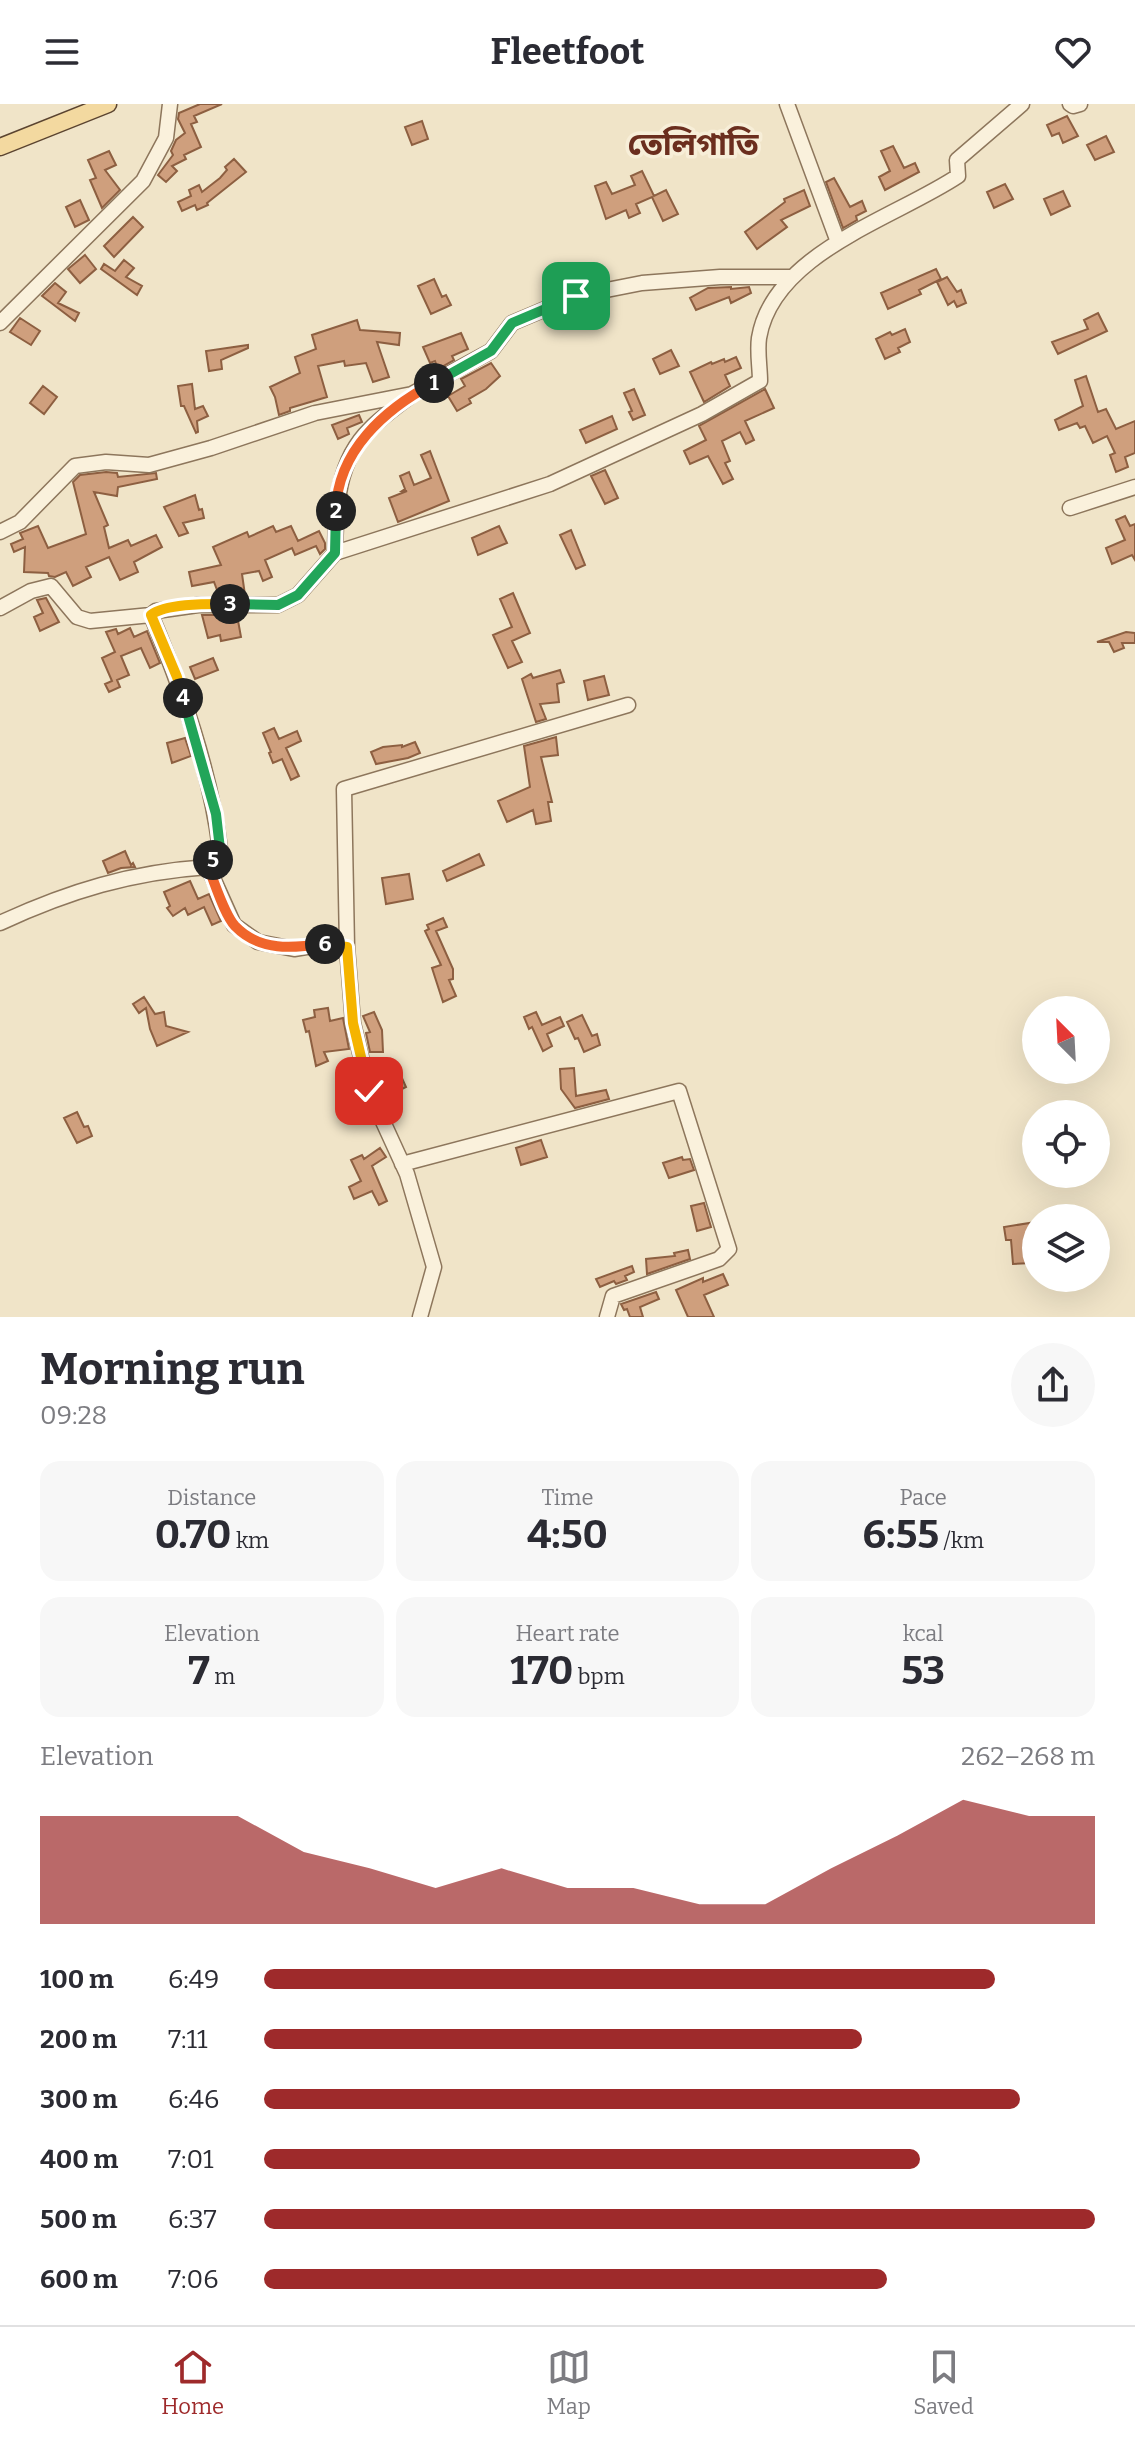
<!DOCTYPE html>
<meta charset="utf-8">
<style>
:root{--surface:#fff;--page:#f7f7f7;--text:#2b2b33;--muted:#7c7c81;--line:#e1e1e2;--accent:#9e2a2b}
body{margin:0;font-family:Bitter,"Noto Sans Bengali",serif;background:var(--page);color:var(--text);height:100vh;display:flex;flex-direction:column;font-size:30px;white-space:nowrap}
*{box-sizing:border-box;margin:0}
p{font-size:26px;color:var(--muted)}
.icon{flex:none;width:44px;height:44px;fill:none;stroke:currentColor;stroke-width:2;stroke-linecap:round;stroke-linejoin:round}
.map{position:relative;height:1213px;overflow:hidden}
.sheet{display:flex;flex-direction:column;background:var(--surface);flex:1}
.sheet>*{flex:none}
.needle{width:52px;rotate:336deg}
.controls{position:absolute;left:1022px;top:892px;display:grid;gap:16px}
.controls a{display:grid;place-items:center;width:88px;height:88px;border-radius:50%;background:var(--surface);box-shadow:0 8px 32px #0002;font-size:40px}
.pin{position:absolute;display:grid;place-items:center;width:68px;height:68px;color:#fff;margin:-34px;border-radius:16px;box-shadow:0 4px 12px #0006}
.km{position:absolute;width:40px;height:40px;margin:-20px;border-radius:50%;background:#222;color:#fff;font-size:22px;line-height:40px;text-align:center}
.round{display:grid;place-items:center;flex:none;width:84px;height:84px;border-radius:42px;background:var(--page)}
.overview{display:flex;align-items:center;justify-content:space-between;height:136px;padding:0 40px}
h1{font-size:44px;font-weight:700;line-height:60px}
.figures{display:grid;grid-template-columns:repeat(3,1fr);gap:12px;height:136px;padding:8px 40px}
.figures div{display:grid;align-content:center;border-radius:20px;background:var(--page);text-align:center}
.figures b{font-size:40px;font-weight:700}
.figures small{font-size:22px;font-weight:400}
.figures p{font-size:22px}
.chart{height:224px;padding:16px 40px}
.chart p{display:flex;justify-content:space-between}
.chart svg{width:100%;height:144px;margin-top:8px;fill:var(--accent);opacity:.7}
ul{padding:0 40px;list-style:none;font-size:26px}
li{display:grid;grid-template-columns:128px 96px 1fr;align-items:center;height:60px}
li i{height:20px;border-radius:10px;background:var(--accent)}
header{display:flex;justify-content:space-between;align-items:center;height:104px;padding:0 40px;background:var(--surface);font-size:36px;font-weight:700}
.dock{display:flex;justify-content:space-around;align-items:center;height:112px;border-top:2px solid var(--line);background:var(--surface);font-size:22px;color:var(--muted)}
.dock a{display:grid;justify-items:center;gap:4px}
.dock .selected{color:var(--accent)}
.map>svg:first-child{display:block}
.building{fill:#cf9f7d;stroke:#8d5f41;stroke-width:2}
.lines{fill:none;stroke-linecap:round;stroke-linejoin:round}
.minor-casing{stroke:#8d765c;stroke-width:17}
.major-casing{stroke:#5b4430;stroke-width:19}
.minor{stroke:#faf1dc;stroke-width:14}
.major{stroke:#f3d9a0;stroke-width:16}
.split-1-casing{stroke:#fff;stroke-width:16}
.split-2-casing{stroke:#fff;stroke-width:16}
.split-3-casing{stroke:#fff;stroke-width:16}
.split-4-casing{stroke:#fff;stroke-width:16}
.split-5-casing{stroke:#fff;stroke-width:16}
.split-6-casing{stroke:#fff;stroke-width:16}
.split-7-casing{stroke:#fff;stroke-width:16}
.split-1{stroke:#22a559;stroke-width:10}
.split-2{stroke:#f0652b;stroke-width:10}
.split-3{stroke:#22a559;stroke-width:10}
.split-4{stroke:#f5b400;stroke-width:10}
.split-5{stroke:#22a559;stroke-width:10}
.split-6{stroke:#f0652b;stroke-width:10}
.split-7{stroke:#f5b400;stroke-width:10}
.labels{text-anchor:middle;stroke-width:7;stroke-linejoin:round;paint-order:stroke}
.district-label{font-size:32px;font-weight:bold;fill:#6b2e1e;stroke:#f7eed8}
</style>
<header><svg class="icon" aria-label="menu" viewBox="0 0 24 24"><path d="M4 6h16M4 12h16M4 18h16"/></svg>Fleetfoot<svg class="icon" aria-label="heart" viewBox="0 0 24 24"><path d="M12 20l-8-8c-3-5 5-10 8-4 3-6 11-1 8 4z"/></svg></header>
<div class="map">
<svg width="1135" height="1213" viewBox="0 0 1135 1213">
<rect width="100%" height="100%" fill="#f0e4c8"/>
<path class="building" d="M200,0H222L194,12L197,18L191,20L201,43L184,51L186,55L172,62L177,67L166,78L158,71L173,51L171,47L176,36L185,29L178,15L179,9Z
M1067,12L1078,32L1063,39L1059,29L1052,32L1047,21Z
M422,17L428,35L412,41L405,23Z
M1106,32L1114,48L1095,56L1087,41Z
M893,42L904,64L915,59L919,68L885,86L879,73L890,67L881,47Z
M109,47L116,61L105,66L120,86L102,104L90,76L96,74L88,56Z
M234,55L246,68L207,99L208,101L197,106L195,101L182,107L178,98L191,92L189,86L199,81L202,88L220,74L227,66L225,63Z
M642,67L654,92L666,86L678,110L663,117L652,93L636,100L640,109L629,114L626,106L606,115L595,82L606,78L612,90L635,81L631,72Z
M834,74L850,103L862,97L866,107L856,112L857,116L843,124L826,78Z
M1005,80L1013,95L994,104L987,88Z
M804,86L810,102L781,116L787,123L757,145L745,128L785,98L784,95Z
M1063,87L1070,102L1051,111L1044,95Z
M80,96L89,116L75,123L66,103Z
M133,113L143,123L114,153L104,142Z
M85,151L96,165L80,179L68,165Z
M124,156L134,164L126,173L142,182L137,191L101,165L104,160L115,167Z
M936,165L941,175L919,186L921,190L888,205L881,189Z
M947,173L957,188L961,186L966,199L957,203L954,197L948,201L937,178Z
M434,175L442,193L446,191L451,201L431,210L418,182Z
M55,179L66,188L58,199L79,209L75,217L42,192Z
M731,183V185L749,183L751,189L731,199L729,193L696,206L690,194L708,184Z
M1098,209L1107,227L1058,250L1052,238L1088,225L1084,216Z
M20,214L40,227L31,241L10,228Z
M357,216L360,226L400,229L399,241L377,238L389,273L373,278L366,259L345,262L344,257L318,262L327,293L290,304V307L279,311L275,293L270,283L300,269L295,253L316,245L312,231Z
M905,225L910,238L898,244L900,248L885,255L876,235L890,228L892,231Z
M461,229L468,245L452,252L454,256L438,265L435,257L430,259L423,243Z
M248,241V244L221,256L222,265L209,267L206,247Z
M671,246L679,262L660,270L653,255Z
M736,253L741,264L725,271L730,282L704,298L690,268L711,258L712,260L724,255L725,258Z
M491,259L500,272L486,285L469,295L471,299L457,307L448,292L465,282L461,275Z
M1086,272L1098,308L1106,305L1116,325L1135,317V349L1125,353L1128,363L1116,368L1110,351L1115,349L1107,332L1093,339L1085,322L1080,324L1077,319L1059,326L1055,316L1083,302L1075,276Z
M192,280L195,305L203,302L208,312L197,317L198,328L196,329L184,302H181L178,282Z
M43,282L57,293L44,310L30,299Z
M634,285L645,311L633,316L629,308L632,307L624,289Z
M765,285L774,304L745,317L754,336L746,340L740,328L722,337L730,357L725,359L733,375L723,380L708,352L690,360L684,347L706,336L699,322Z
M359,311L362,318L347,324L349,330L338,335L332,321Z
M612,312L617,325L586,339L580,326Z
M430,347L449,397L398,418L389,394L407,387H402L405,385L400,372L409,368L414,381L431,374L421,351Z
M605,366L618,394L605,400L591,372Z
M106,368L117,369L118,373L156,369L157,375L118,383L117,392L94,388L108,421L104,423L109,444L128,436L131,442L156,431L162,443L134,458L138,468L120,476L109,453L86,463L91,473L73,482L66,468L55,473L49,472L48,469L24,468L25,443L14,448L11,440L23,435L20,429L38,422L48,444L86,430L73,378L80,371Z
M195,391L199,406L202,405L204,414L183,419L188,429L179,432L164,403Z
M1125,412L1130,422L1135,420V456L1132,451L1112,460L1106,444L1125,436L1116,416Z
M273,422L276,428L291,422L298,437L319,427L325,439V445L320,450L316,442L295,451L292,444L265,456L272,473L263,477L259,467L242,470L245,491H234V484L217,486L214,478L192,482L189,468L221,461L213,443L247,428L249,433Z
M499,422L507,439L478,451L472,434Z
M571,426L585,461L576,465L560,431Z
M513,489L530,529L512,537L522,558L508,564L493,531L512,523L500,495Z
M46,494L59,518L40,527L34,513L43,509L37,496Z
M202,511H237L241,533L221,537L220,531L208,534Z
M130,524L134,533L147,527L160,559L150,564L141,544L121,552L129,571L117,576L120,583L109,588L105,580L112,577L102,554L115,548L106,528L116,525L118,530Z
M1126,528L1135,529V539H1122L1124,544L1114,548L1109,538H1097Z
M213,554L218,566L195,575L190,563Z
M560,566L564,578L557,580L559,598L540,600L546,615L536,618L522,575L531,570L533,574Z
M604,572L609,591L588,596L584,577Z
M274,624L279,635L297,627L301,637L286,644L299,672L291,676L282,655L273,659L269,649L271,648L263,629Z
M556,633L558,651L541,653L552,698H548L551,717L536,720L533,706L507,718L498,697L530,683L524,642Z
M185,634L191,652L172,659L167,639Z
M415,638L420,649L408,654L376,660L371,648L383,643L402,641V643Z
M125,747L131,761L133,759L135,763L121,764L108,769L103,757Z
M479,750L484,761L447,777L443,767Z
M409,770L413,795L386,800L382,774Z
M190,777L198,795L209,790L221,817L212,821L204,803L188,811L185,804L173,812L167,804L170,802L164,788Z
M443,814L447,823L436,827L453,865V875L449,876L456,892L443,898L432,864L441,861L425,827L429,825L427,821Z
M144,893L155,910L164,908L166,922L188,928L157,942L150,925L146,904L139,909L133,900Z
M328,904L330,917L343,914L349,945L324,948L328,957L316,962L309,927L306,928L303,916L315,913L314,906Z
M374,908L382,926L383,948H370L366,929L370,928L363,912Z
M536,908L542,921L560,913L564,922L547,930L552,942L543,947L532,923L529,925L524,913Z
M582,911L592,932L597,930L600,941L584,948L578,934L575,935L567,918Z
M396,961L406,983L396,988L391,978L378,980L375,971Z
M574,964L576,992L606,986L609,995L575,1004L561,985L560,965Z
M77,1008L84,1023L88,1022L92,1032L77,1039L64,1014Z
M541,1036L547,1053L521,1061L516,1044Z
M380,1044L386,1053L372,1062L387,1097L379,1101L372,1087L354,1095L349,1083L361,1077L351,1056L362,1051L364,1055Z
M682,1053L683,1056L690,1055L694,1066L669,1074L663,1059Z
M704,1099L711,1123L697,1127L691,1102Z
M1036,1118V1132H1032V1159L1013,1160L1011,1136H1006L1004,1123Z
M688,1146L690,1155L647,1170L646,1155L675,1152L674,1149Z
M632,1162L634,1168L625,1172L627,1176L616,1180L614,1177L600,1183L596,1175Z
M723,1170L728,1181L704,1191L714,1213H688L676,1186L703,1174V1178Z
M656,1188L659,1195L640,1203L643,1213H630L627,1205L624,1206L621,1200Z"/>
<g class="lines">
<defs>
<path id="minor" d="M787,0L838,138
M1070,0L1073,2L1080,0
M0,219L143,77L166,34L170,0
M1070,404L1135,383
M0,428L20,418L75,362L106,358L149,361L211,344L315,309L412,290L491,247L512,219L576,192L642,179L720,173H791
M335,449C336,405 336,358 370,325C382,313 396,303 409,293
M0,504L31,487L51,482L77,513L90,517L151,511
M208,763L220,745C210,665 182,585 151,511L156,507L198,501H278L298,491L335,449L550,380L702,310L760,277C760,264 757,248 759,234C773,149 895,114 958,72L957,56L1022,0
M0,819C69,787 132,768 208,763L234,821L258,838L294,845L324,840L347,843L353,919L369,987L407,1070L434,1163L420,1213
M347,843L344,685L628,601
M402,1060L679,987L729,1145L719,1155L613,1192L607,1213"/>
<path id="major" d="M0,43L108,0"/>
</defs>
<use href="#minor" class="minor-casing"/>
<use href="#major" class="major-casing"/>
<use href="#minor" class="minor"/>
<use href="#major" class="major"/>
</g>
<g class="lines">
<defs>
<path id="split-1" d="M434,279L491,247L512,219L576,192"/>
<path id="split-2" d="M336,407C337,347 385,305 434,279"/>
<path id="split-3" d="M230,500L278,501L298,491L335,449L336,407"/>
<path id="split-4" d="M183,594L177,573L151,511C166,499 209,500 230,500"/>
<path id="split-5" d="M183,594L216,710L220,745L213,756"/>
<path id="split-6" d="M213,756L208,763C215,779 224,810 235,822C260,848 293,844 325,840"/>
<path id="split-7" d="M325,840L347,843L353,919L369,987"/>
</defs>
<use href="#split-1" class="split-1-casing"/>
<use href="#split-2" class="split-2-casing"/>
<use href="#split-3" class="split-3-casing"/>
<use href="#split-4" class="split-4-casing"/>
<use href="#split-5" class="split-5-casing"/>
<use href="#split-6" class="split-6-casing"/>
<use href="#split-7" class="split-7-casing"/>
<use href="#split-1" class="split-1"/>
<use href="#split-2" class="split-2"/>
<use href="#split-3" class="split-3"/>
<use href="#split-4" class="split-4"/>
<use href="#split-5" class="split-5"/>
<use href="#split-6" class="split-6"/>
<use href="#split-7" class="split-7"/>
</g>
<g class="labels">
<g class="district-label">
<text x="693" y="51">তেলিগাতি</text>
</g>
</g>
</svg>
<div class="controls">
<a><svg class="needle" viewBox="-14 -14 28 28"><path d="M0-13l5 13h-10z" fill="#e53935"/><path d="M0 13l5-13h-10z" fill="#7c7c81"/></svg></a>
<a><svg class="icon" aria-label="locate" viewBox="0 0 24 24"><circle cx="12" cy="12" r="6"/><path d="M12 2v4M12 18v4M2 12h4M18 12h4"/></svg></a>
<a><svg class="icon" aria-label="layers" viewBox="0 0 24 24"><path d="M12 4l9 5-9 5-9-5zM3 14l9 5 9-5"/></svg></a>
</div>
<div class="pin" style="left:576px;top:192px;background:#1e9e55"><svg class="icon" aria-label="arrive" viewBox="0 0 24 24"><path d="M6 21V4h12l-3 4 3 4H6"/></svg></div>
<div class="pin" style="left:369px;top:987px;background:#d93025"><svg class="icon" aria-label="check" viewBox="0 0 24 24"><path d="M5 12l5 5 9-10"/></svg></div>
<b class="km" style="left:434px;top:279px">1</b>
<b class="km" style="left:336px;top:407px">2</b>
<b class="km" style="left:230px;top:500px">3</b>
<b class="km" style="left:183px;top:594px">4</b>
<b class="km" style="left:213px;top:756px">5</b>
<b class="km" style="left:325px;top:840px">6</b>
</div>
<section class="sheet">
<div class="overview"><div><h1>Morning run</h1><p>09:28</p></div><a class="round"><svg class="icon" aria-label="share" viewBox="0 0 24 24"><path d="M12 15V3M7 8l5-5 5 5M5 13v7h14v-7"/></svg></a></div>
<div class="figures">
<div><p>Distance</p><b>0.70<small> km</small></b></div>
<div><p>Time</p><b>4:50</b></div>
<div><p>Pace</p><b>6:55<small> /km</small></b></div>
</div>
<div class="figures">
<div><p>Elevation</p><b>7<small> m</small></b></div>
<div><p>Heart rate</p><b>170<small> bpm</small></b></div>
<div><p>kcal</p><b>53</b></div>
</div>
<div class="chart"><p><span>Elevation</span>262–268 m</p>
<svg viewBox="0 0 160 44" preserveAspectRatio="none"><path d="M0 44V11L10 11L20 11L30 11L40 22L50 27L60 33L70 27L80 33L90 33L100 38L110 38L120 27L130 17L140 6L150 11L160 11V44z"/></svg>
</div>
<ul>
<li><b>100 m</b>6:49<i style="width:88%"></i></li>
<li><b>200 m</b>7:11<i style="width:72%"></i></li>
<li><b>300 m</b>6:46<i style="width:91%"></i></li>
<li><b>400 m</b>7:01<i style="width:79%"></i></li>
<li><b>500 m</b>6:37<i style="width:100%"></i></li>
<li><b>600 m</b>7:06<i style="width:75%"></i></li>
</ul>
</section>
<nav class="dock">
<a class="selected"><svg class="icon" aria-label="home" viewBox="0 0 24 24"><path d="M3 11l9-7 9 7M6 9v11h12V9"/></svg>Home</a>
<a><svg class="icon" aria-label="map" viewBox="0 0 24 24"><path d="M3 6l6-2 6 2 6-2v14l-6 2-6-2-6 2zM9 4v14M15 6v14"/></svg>Map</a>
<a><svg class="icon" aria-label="saved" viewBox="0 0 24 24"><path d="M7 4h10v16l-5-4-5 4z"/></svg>Saved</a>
</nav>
